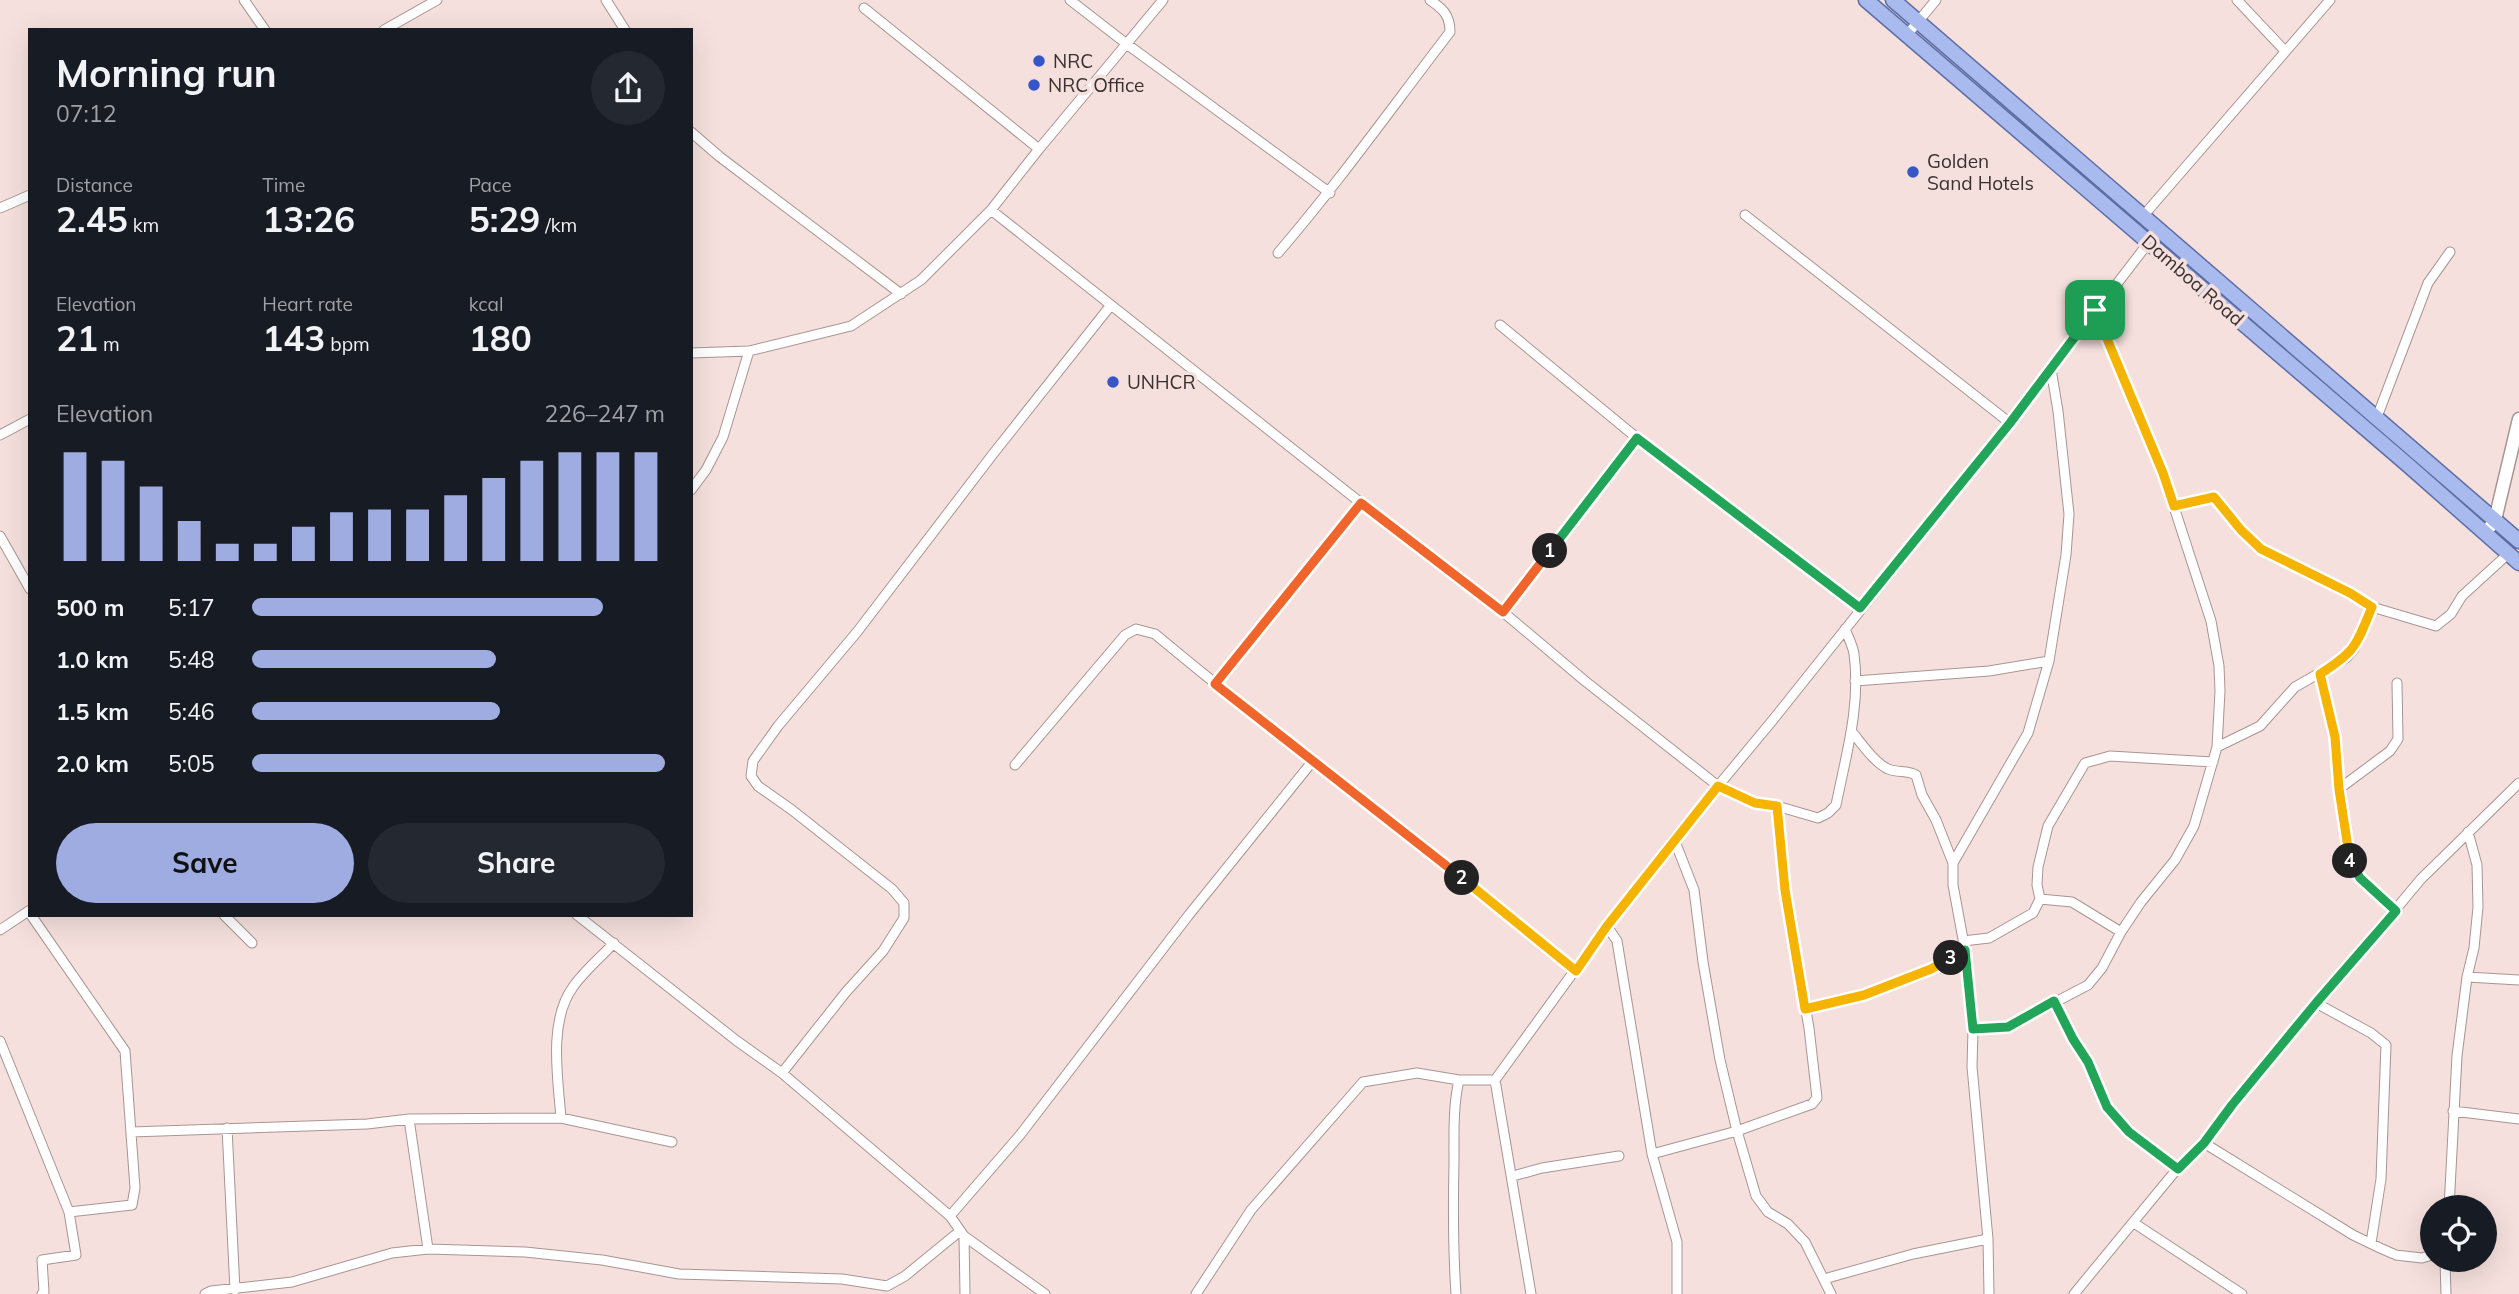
<!DOCTYPE html>
<meta charset="utf-8">
<style>
:root{--surface:#171b24;--page:#242831;--text:#f1f3f6;--muted:#9ea1a6;--accent:#9eace1}
body{margin:0;font-family:Mulish,sans-serif;background:var(--page);color:var(--text);height:100vh;display:flex;flex-direction:column;font-size:26px;white-space:nowrap}
*{box-sizing:border-box;margin:0}
p{font-size:23px;color:var(--muted)}
.icon{flex:none;width:38px;height:38px;fill:none;stroke:currentColor;stroke-width:2;stroke-linecap:round;stroke-linejoin:round}
.map{position:relative;flex:1;overflow:hidden}
.sheet{position:absolute;left:28px;top:28px;width:665px;height:889px;display:flex;flex-direction:column;background:var(--surface);border-radius:0px;box-shadow:0 7px 28px #0002}
.sheet>*{flex:none}
.controls{position:absolute;left:2420px;top:1195px;display:grid;gap:14px}
.controls a{display:grid;place-items:center;width:77px;height:77px;border-radius:50%;background:var(--surface);box-shadow:0 7px 28px #0002;font-size:35px}
.pin{position:absolute;display:grid;place-items:center;width:60px;height:60px;color:#fff;margin:-30px;border-radius:14px;box-shadow:0 4px 10px #0006}
.km{position:absolute;width:35px;height:35px;margin:-18px;border-radius:50%;background:#222;color:#fff;font-size:19px;line-height:35px;text-align:center}
.round{display:grid;place-items:center;flex:none;width:74px;height:74px;border-radius:37px;background:var(--page)}
.headline{display:flex;align-items:center;justify-content:space-between;height:119px;padding:0 28px}
h1{font-size:38px;font-weight:700;line-height:52px}
.figures{display:grid;grid-template-columns:repeat(3,1fr);gap:10px;height:119px;padding:7px 28px}
.figures div{display:grid;align-content:center}
.figures b{font-size:35px;font-weight:700}
.figures small{font-size:19px;font-weight:400}
.figures p{font-size:19px}
.chart{height:196px;padding:14px 28px}
.chart p{display:flex;justify-content:space-between}
.chart svg{width:100%;height:126px;margin-top:7px;stroke:var(--accent);stroke-width:6}
.action{display:flex;gap:14px;margin-top:auto;padding:14px 28px}
.action a{flex:1;height:80px;border-radius:42px;background:var(--accent);color:#111;font-size:28px;font-weight:700;line-height:80px;text-align:center}
.action a+a{background:var(--page);color:var(--text)}
ul{padding:0 28px;list-style:none;font-size:23px}
li{display:grid;grid-template-columns:112px 84px 1fr;align-items:center;height:52px}
li i{height:18px;border-radius:9px;background:var(--accent)}
.map>svg:first-child{display:block}
.lines{fill:none;stroke-linecap:round;stroke-linejoin:round}
.minor-casing{stroke:#a89592;stroke-width:11}
.tertiary-casing{stroke:#a89592;stroke-width:15}
.primary-casing{stroke:#5c6ca4;stroke-width:17}
.minor{stroke:#fff;stroke-width:9}
.tertiary{stroke:#fff;stroke-width:12}
.primary{stroke:#a9baee;stroke-width:14}
.split-1-casing{stroke:#fff;stroke-width:14}
.split-2-casing{stroke:#fff;stroke-width:14}
.split-3-casing{stroke:#fff;stroke-width:14}
.split-4-casing{stroke:#fff;stroke-width:14}
.split-5-casing{stroke:#fff;stroke-width:14}
.split-1{stroke:#22a559;stroke-width:9}
.split-2{stroke:#f0652b;stroke-width:9}
.split-3{stroke:#f5b400;stroke-width:9}
.split-4{stroke:#22a559;stroke-width:9}
.split-5{stroke:#f5b400;stroke-width:9}
.poi-dot{fill:#3855c7;stroke:#f5e0dd;stroke-width:2.5}
.labels{text-anchor:middle;stroke-width:7;stroke-linejoin:round;paint-order:stroke}
.poi-label{font-size:19px;fill:#39312f;stroke:#f5e0dd;text-anchor:start}
.street-label{font-size:19px;fill:#39312f;stroke:#f5e0dd}
</style>
<div class="map">
<svg width="2519" height="1294" viewBox="0 0 2519 1294">
<rect width="100%" height="100%" fill="#f5e0dd"/>
<g class="lines">
<defs>
<path id="minor" d="M244,0L265,30
M606,0L625,30
M1070,0L1128,45L1330,193
M2237,0L2285,51
M864,8L1039,149
M384,30L437,0
M1906,36L1936,0
M691,132L720,157L901,294
M0,208L30,195
M991,210L1361,503L1503,612L1585,681L1718,786L1755,803L1777,806L1818,818L1828,813L1836,805C1846,755 1861,705 1854,654C1853,646 1848,637 1845,629
M1745,215L2010,423
M2144,215L2330,0
M1278,253C1339,182 1393,106 1450,32C1450,15 1443,9 1430,0
M1500,325L1637,438L1860,608
M691,353L749,351L851,326L921,280L991,210L1039,149L1163,0
M2377,417L2428,283L2450,252
M0,435L30,419
M691,490L706,470L723,437L749,351
M2174,506L2214,497L2241,530L2261,549L2350,594L2372,607L2436,626L2451,614L2462,596L2508,554
M0,536L30,589
M1503,612L1637,438
M2320,674L2335,737L2339,789L2351,866L2360,879L2396,911
M1855,681L1989,671L2049,661
M1215,684L1361,503
M1852,732C1862,744 1874,762 1888,769C1898,773 1907,770 1916,775L1922,795L1936,820L1953,863
M2217,747L2260,726L2295,687L2346,658L2354,649L2372,607
M1015,765L1125,635L1136,629L1155,634C1293,749 1437,857 1576,971
M2339,789L2390,751L2398,739L2397,683
M1674,839L1694,890L1703,962L1720,1060L1737,1131L1756,1196L1768,1212L1788,1224L1805,1242L1831,1294
M2040,899L2072,902L2121,932
M31,915L125,1051L135,1188L132,1205L69,1212L76,1255L42,1260L44,1292L42,1294
M224,915L252,943
M577,915L737,1041L782,1073L950,1216L964,1236L965,1294
M1607,926L1617,941L1652,1154L1677,1242V1294
M0,930L30,910
M1963,941L1989,938L2033,913L2040,899L2037,885L2038,867L2048,826L2085,763L2110,756L2213,762
M2467,977L2519,980
M2054,1001L2072,1039L2088,1062L2107,1107L2129,1132L2177,1169
M2316,1003L2371,1033L2386,1045L2381,1179L2371,1243
M1805,1009L1864,995L1931,969L1965,950
M1973,1029L2008,1027L2088,985L2102,968L2121,932L2141,902L2175,860L2194,826L2217,747L2220,691L2219,666L2211,621L2163,473L2095,310
M0,1041L69,1212
M782,1073L846,992L883,951L904,918V903L892,889L792,810L758,786L751,776L753,761L778,726L857,632L993,454L1111,305
M1495,1080L1531,1294
M2453,1111L2519,1119
M561,1118C558,1079 548,1021 573,987C584,971 601,957 614,943
M409,1119L428,1249
M227,1128L235,1290
M131,1132L367,1124L409,1119L561,1118L672,1142
M2204,1143L2353,1235L2380,1248L2396,1255L2422,1258L2432,1255
M1652,1154L1737,1131L1812,1104L1817,1098L1809,1028L1785,890L1777,806
M1513,1176L1542,1168L1619,1156
M2449,1208L2457,1056L2467,977L2474,948L2478,907L2477,865L2468,832
M950,1216L1020,1135L1188,916L1312,762
M2134,1223L2242,1294
M964,1236L1045,1294
M2445,1260L2446,1294
M1824,1279L1913,1254L1988,1239
M205,1294L211,1291L292,1282L392,1253L428,1249L525,1252L602,1260L679,1274L842,1279L887,1286L905,1276L960,1231
M1196,1294L1251,1210L1363,1082L1417,1073L1459,1080
M1456,1294C1453,1250 1453,1206 1454,1162C1454,1134 1453,1106 1459,1080H1495L1607,926L1674,839L1772,721L2010,423L2149,242
M1989,1294L1988,1239L1972,1067L1973,1029L1965,950L1953,885V863L2028,733L2049,661L2066,555L2069,514L2058,411L2051,369
M2074,1294L2177,1169L2204,1143L2232,1105L2421,879L2519,783"/>
<path id="tertiary" d="M2490,527L2495,520L2519,419"/>
<path id="primary" d="M1866,0L2408,465L2519,563
M1893,0L2519,541"/>
</defs>
<use href="#minor" class="minor-casing"/>
<use href="#tertiary" class="tertiary-casing"/>
<use href="#primary" class="primary-casing"/>
<use href="#minor" class="minor"/>
<use href="#tertiary" class="tertiary"/>
<use href="#primary" class="primary"/>
</g>
<g class="lines">
<defs>
<path id="split-1" d="M1550,551L1637,438L1860,608L2010,423L2095,310"/>
<path id="split-2" d="M1462,878L1215,684L1361,503L1503,612L1550,551"/>
<path id="split-3" d="M1462,878L1576,971L1607,926L1718,786L1755,803L1777,806L1785,890L1805,1009L1864,995L1931,969L1951,958"/>
<path id="split-4" d="M1951,958L1965,950L1973,1029L2008,1027L2054,1001L2073,1039L2088,1062L2107,1107L2129,1132L2178,1169L2204,1143L2232,1105L2316,1003L2396,911L2360,878L2350,861"/>
<path id="split-5" d="M2095,310L2163,473L2174,506L2214,497L2241,530L2261,549L2350,593L2372,607C2356,646 2356,651 2320,674L2335,737L2339,789L2350,861"/>
</defs>
<use href="#split-1" class="split-1-casing"/>
<use href="#split-2" class="split-2-casing"/>
<use href="#split-3" class="split-3-casing"/>
<use href="#split-4" class="split-4-casing"/>
<use href="#split-5" class="split-5-casing"/>
<use href="#split-1" class="split-1"/>
<use href="#split-2" class="split-2"/>
<use href="#split-3" class="split-3"/>
<use href="#split-4" class="split-4"/>
<use href="#split-5" class="split-5"/>
</g>
<g class="poi-dot">
<circle cx="1039" cy="61" r="7"/>
<circle cx="1034" cy="85" r="7"/>
<circle cx="1913" cy="172" r="7"/>
<circle cx="1113" cy="382" r="7"/>
</g>
<g class="labels">
<g class="poi-label">
<text x="1053" y="68">NRC</text>
<text x="1048" y="92">NRC Office</text>
<text x="1927" y="168">Golden<tspan x="1927" dy="22">Sand Hotels</tspan></text>
<text x="1127" y="389">UNHCR</text>
</g>
<g class="street-label">
<text transform="translate(2193 280) rotate(41)" y="7">Damboa Road</text>
</g>
</g>
</svg>
<div class="controls">
<a><svg class="icon" aria-label="locate" viewBox="0 0 24 24"><circle cx="12" cy="12" r="6"/><path d="M12 2v4M12 18v4M2 12h4M18 12h4"/></svg></a>
</div>
<div class="pin" style="left:2095px;top:310px;background:#1e9e55"><svg class="icon" aria-label="arrive" viewBox="0 0 24 24"><path d="M6 21V4h12l-3 4 3 4H6"/></svg></div>
<b class="km" style="left:1550px;top:551px">1</b>
<b class="km" style="left:1462px;top:878px">2</b>
<b class="km" style="left:1951px;top:958px">3</b>
<b class="km" style="left:2350px;top:861px">4</b>
<section class="sheet">
<div class="headline"><div><h1>Morning run</h1><p>07:12</p></div><a class="round"><svg class="icon" aria-label="share" viewBox="0 0 24 24"><path d="M12 15V3M7 8l5-5 5 5M5 13v7h14v-7"/></svg></a></div>
<div class="figures">
<div><p>Distance</p><b>2.45<small> km</small></b></div>
<div><p>Time</p><b>13:26</b></div>
<div><p>Pace</p><b>5:29<small> /km</small></b></div>
</div>
<div class="figures">
<div><p>Elevation</p><b>21<small> m</small></b></div>
<div><p>Heart rate</p><b>143<small> bpm</small></b></div>
<div><p>kcal</p><b>180</b></div>
</div>
<div class="chart"><p><span>Elevation</span>226–247 m</p>
<svg viewBox="0 0 160 44" preserveAspectRatio="none"><path d="M5 44V6M15 44V9M25 44V18M35 44V30M45 44V38M55 44V38M65 44V32M75 44V27M85 44V26M95 44V26M105 44V21M115 44V15M125 44V9M135 44V6M145 44V6M155 44V6"/></svg>
</div>
<ul>
<li><b>500 m</b>5:17<i style="width:85%"></i></li>
<li><b>1.0 km</b>5:48<i style="width:59%"></i></li>
<li><b>1.5 km</b>5:46<i style="width:60%"></i></li>
<li><b>2.0 km</b>5:05<i style="width:100%"></i></li>
</ul>
<div class="action"><a>Save</a><a>Share</a></div>
</section>
</div>
